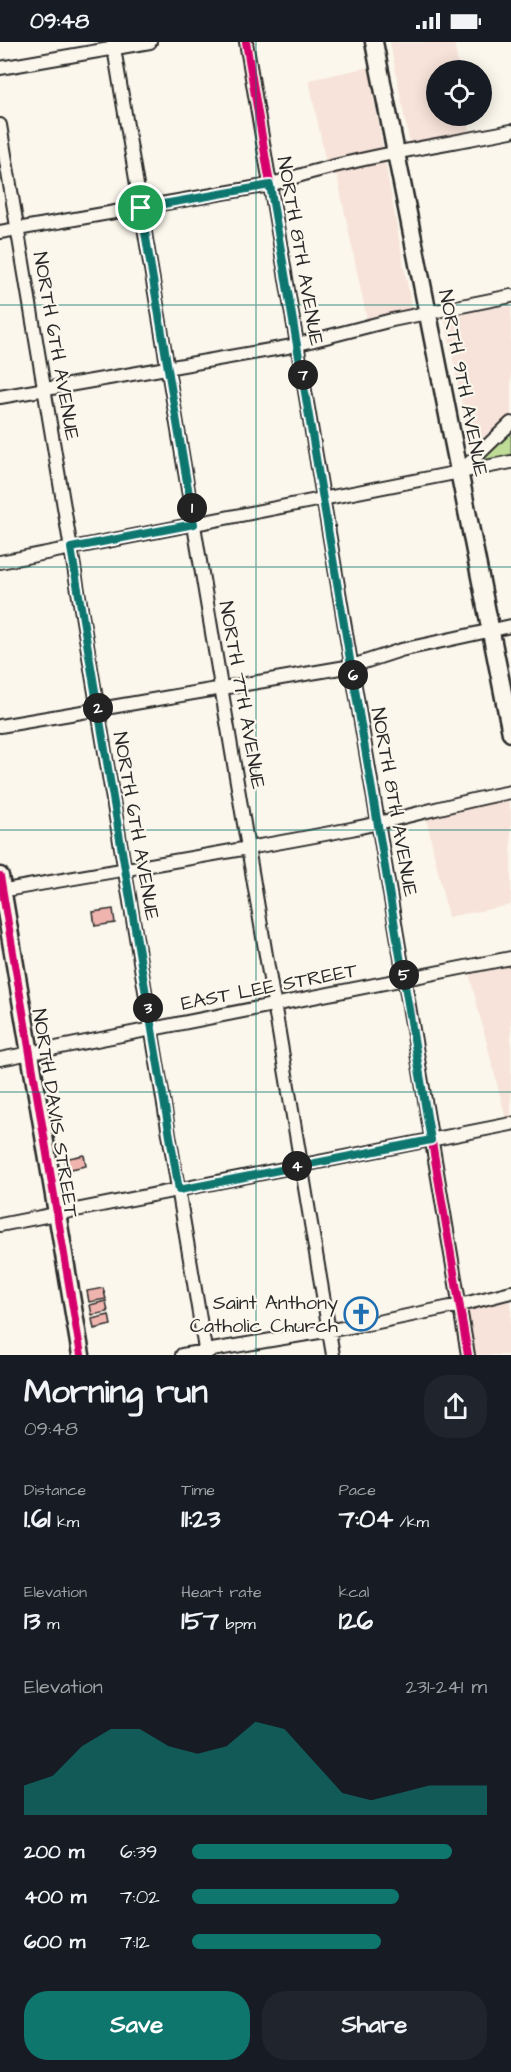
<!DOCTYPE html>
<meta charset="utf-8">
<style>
:root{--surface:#171b24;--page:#20242c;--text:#f1f3f6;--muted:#9ea1a6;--accent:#0f766e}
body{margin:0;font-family:"Architects Daughter",sans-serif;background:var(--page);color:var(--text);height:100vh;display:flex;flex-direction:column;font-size:22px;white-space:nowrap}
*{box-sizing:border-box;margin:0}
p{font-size:20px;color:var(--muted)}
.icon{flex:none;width:33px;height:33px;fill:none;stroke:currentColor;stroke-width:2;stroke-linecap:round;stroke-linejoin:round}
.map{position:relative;height:1313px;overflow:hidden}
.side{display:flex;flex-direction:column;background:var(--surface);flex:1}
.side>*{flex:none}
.fabs{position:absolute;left:426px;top:18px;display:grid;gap:12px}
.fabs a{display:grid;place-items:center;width:66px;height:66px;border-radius:50%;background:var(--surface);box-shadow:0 3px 15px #0003;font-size:30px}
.pin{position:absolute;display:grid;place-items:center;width:51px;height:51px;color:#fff;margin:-26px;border:3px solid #fff;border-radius:50%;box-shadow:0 2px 6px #0007}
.km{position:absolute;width:30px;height:30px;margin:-15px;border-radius:50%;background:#222;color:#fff;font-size:16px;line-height:30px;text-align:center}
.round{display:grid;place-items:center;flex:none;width:63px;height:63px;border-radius:24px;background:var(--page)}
.overview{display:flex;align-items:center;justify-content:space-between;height:102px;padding:0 24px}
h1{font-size:33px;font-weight:700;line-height:45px}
.stats{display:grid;grid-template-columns:repeat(3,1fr);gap:9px;height:102px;padding:6px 24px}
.stats div{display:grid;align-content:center}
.stats b{font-size:26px;font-weight:700}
.stats small{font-size:16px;font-weight:400}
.stats p{font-size:16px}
.chart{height:168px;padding:12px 24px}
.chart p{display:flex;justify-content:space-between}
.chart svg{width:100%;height:108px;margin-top:6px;fill:var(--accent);opacity:.7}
.primary-button{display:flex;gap:12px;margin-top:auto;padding:12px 24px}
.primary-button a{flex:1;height:69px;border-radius:24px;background:var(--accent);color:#fff;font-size:24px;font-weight:700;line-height:69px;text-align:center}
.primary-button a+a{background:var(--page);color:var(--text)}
ul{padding:0 24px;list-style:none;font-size:20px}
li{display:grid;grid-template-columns:96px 72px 1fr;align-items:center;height:45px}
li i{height:15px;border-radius:8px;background:var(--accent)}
.status{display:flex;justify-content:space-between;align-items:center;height:42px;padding:0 30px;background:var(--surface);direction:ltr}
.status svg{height:16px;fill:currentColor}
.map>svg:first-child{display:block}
.built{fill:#f7e3d9}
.green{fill:#bfdd96;stroke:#758460;stroke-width:1.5}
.building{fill:#efb4ae;stroke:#2b2b2b;stroke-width:1.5}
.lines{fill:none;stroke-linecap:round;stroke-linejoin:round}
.minor-casing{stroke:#2b2b2b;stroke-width:16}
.major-casing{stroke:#2b2b2b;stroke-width:21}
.minor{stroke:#fbf7ec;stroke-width:12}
.major{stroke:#fbf7ec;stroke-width:16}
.cycleway-casing{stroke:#fbf7ec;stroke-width:11}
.cycleway{stroke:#d6006c;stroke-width:8}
.route-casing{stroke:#fff;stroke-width:12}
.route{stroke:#0f766e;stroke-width:8}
.grid{fill:none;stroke:#0f766e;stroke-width:1.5;stroke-opacity:0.55}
.labels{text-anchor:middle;stroke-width:4.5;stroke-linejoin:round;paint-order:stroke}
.street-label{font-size:20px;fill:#2b2b2b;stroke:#fbf7ec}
.poi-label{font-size:20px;fill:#2b2b2b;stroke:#fbf7ec;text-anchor:end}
</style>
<div class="status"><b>09:48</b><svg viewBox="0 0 49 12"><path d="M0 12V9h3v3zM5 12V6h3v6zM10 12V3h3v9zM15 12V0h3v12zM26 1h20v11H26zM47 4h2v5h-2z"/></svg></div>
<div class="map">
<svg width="511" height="1313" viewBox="0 0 511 1313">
<rect width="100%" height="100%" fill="#fbf7ec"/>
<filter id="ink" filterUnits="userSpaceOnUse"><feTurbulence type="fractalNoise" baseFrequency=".0167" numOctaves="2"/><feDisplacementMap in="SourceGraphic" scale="12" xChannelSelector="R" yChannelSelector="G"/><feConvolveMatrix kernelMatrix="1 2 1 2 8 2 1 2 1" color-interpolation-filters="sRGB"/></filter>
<g filter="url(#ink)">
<path class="built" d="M390,0H454L459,28H436V74H467L470,91L410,103Z
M369,25L383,108L326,121L309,38Z
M385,120L412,268L367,278L337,133L328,135V133Z
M511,260V373L472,412L444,273Z
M508,757L511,770V863L448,875L426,775Z
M511,922V1076L506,1077L469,931Z
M511,1256V1313H473L465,1268Z"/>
<path class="green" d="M511,388V414L478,421Z"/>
<path class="building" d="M113,867L115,881L95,884L93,870Z
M84,1113L86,1124L66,1128L64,1117Z
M103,1246L106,1257L89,1260L87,1249Z
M106,1259L108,1270L92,1273L90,1263Z
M109,1273L111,1283L94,1287L92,1277Z"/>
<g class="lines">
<defs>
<path id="minor" d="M113,0L333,1313
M246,0L468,1313
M0,26L150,0
M0,83L206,1313
M0,190L270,143C347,116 431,105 511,89
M0,355L287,305L392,278L511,254
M461,429L511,381
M0,520L511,420
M0,684L352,624L401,608L511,584
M0,849C117,828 234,810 351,787C405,776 457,760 511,750
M0,1017L511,916
M0,1183L511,1082
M182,1313L373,1281L460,1263L511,1250"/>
<path id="major" d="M374,0L511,691
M0,834L81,1313"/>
</defs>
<use href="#minor" class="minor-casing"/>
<use href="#major" class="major-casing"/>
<use href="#minor" class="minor"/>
<use href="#major" class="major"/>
<defs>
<path id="cycleway" d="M246,0L468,1313
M0,834L81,1313"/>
</defs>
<use href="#cycleway" class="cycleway-casing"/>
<use href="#cycleway" class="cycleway"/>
</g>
</g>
<g class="lines" filter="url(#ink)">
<defs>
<path id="route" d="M270,143L431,1098L179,1148L71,506L194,482L141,166Z"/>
</defs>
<use href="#route" class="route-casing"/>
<use href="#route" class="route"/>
</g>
<path class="grid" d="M256,0V1313M0,263H511M0,525H511M0,788H511M0,1050H511"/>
<defs>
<symbol id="church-ring" viewBox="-11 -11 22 22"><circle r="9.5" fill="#fbf7ec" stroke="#1f6fb2" stroke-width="1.5"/><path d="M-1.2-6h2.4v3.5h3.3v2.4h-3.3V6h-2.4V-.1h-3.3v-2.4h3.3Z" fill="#1f6fb2"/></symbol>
</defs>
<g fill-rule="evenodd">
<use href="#church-ring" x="342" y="1253" width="38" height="38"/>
</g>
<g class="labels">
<g class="street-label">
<text transform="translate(301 209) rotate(80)" y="7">NORTH 8TH AVENUE</text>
<text transform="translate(57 304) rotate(80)" y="7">NORTH 6TH AVENUE</text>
<text transform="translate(464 341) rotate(79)" y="7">NORTH 9TH AVENUE</text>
<text transform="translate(243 653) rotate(80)" y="7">NORTH 7TH AVENUE</text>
<text transform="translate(395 760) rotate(80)" y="7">NORTH 8TH AVENUE</text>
<text transform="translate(137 784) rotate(80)" y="7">NORTH 6TH AVENUE</text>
<text transform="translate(269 944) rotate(-11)" y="7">EAST LEE STREET</text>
<text transform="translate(56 1071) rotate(81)" y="7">NORTH DAVIS STREET</text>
</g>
<g class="poi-label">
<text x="338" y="1267">Saint Anthony<tspan x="338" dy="23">Catholic Church</tspan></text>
</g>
</g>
</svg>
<div class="fabs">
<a><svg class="icon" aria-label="locate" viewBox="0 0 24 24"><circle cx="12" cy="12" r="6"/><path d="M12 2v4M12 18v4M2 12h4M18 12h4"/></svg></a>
</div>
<div class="pin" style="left:141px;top:166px;background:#1e9e55"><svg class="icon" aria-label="arrive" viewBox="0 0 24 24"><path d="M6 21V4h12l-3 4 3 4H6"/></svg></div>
<b class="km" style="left:192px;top:466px">1</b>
<b class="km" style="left:98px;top:666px">2</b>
<b class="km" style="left:148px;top:966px">3</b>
<b class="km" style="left:297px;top:1124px">4</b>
<b class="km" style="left:404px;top:933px">5</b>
<b class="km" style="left:353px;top:633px">6</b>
<b class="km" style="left:303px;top:333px">7</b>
</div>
<section class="side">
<div class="overview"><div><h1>Morning run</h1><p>09:48</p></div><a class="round"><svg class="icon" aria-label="share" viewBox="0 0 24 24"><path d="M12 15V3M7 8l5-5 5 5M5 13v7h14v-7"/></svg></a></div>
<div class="stats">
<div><p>Distance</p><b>1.61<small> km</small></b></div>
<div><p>Time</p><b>11:23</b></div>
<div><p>Pace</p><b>7:04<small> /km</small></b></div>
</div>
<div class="stats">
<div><p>Elevation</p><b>13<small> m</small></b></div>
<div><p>Heart rate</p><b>157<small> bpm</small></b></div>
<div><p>kcal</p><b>126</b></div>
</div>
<div class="chart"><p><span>Elevation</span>231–241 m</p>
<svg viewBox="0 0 160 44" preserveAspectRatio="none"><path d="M0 44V32L10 28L20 16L30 9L40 9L50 16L60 19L70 16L80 6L90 9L100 22L110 35L120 38L130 35L140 32L150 32L160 32V44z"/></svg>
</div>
<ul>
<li><b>200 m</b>6:39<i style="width:88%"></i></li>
<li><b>400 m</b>7:02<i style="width:70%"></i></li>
<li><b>600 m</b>7:12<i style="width:64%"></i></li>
</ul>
<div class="primary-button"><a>Save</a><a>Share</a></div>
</section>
